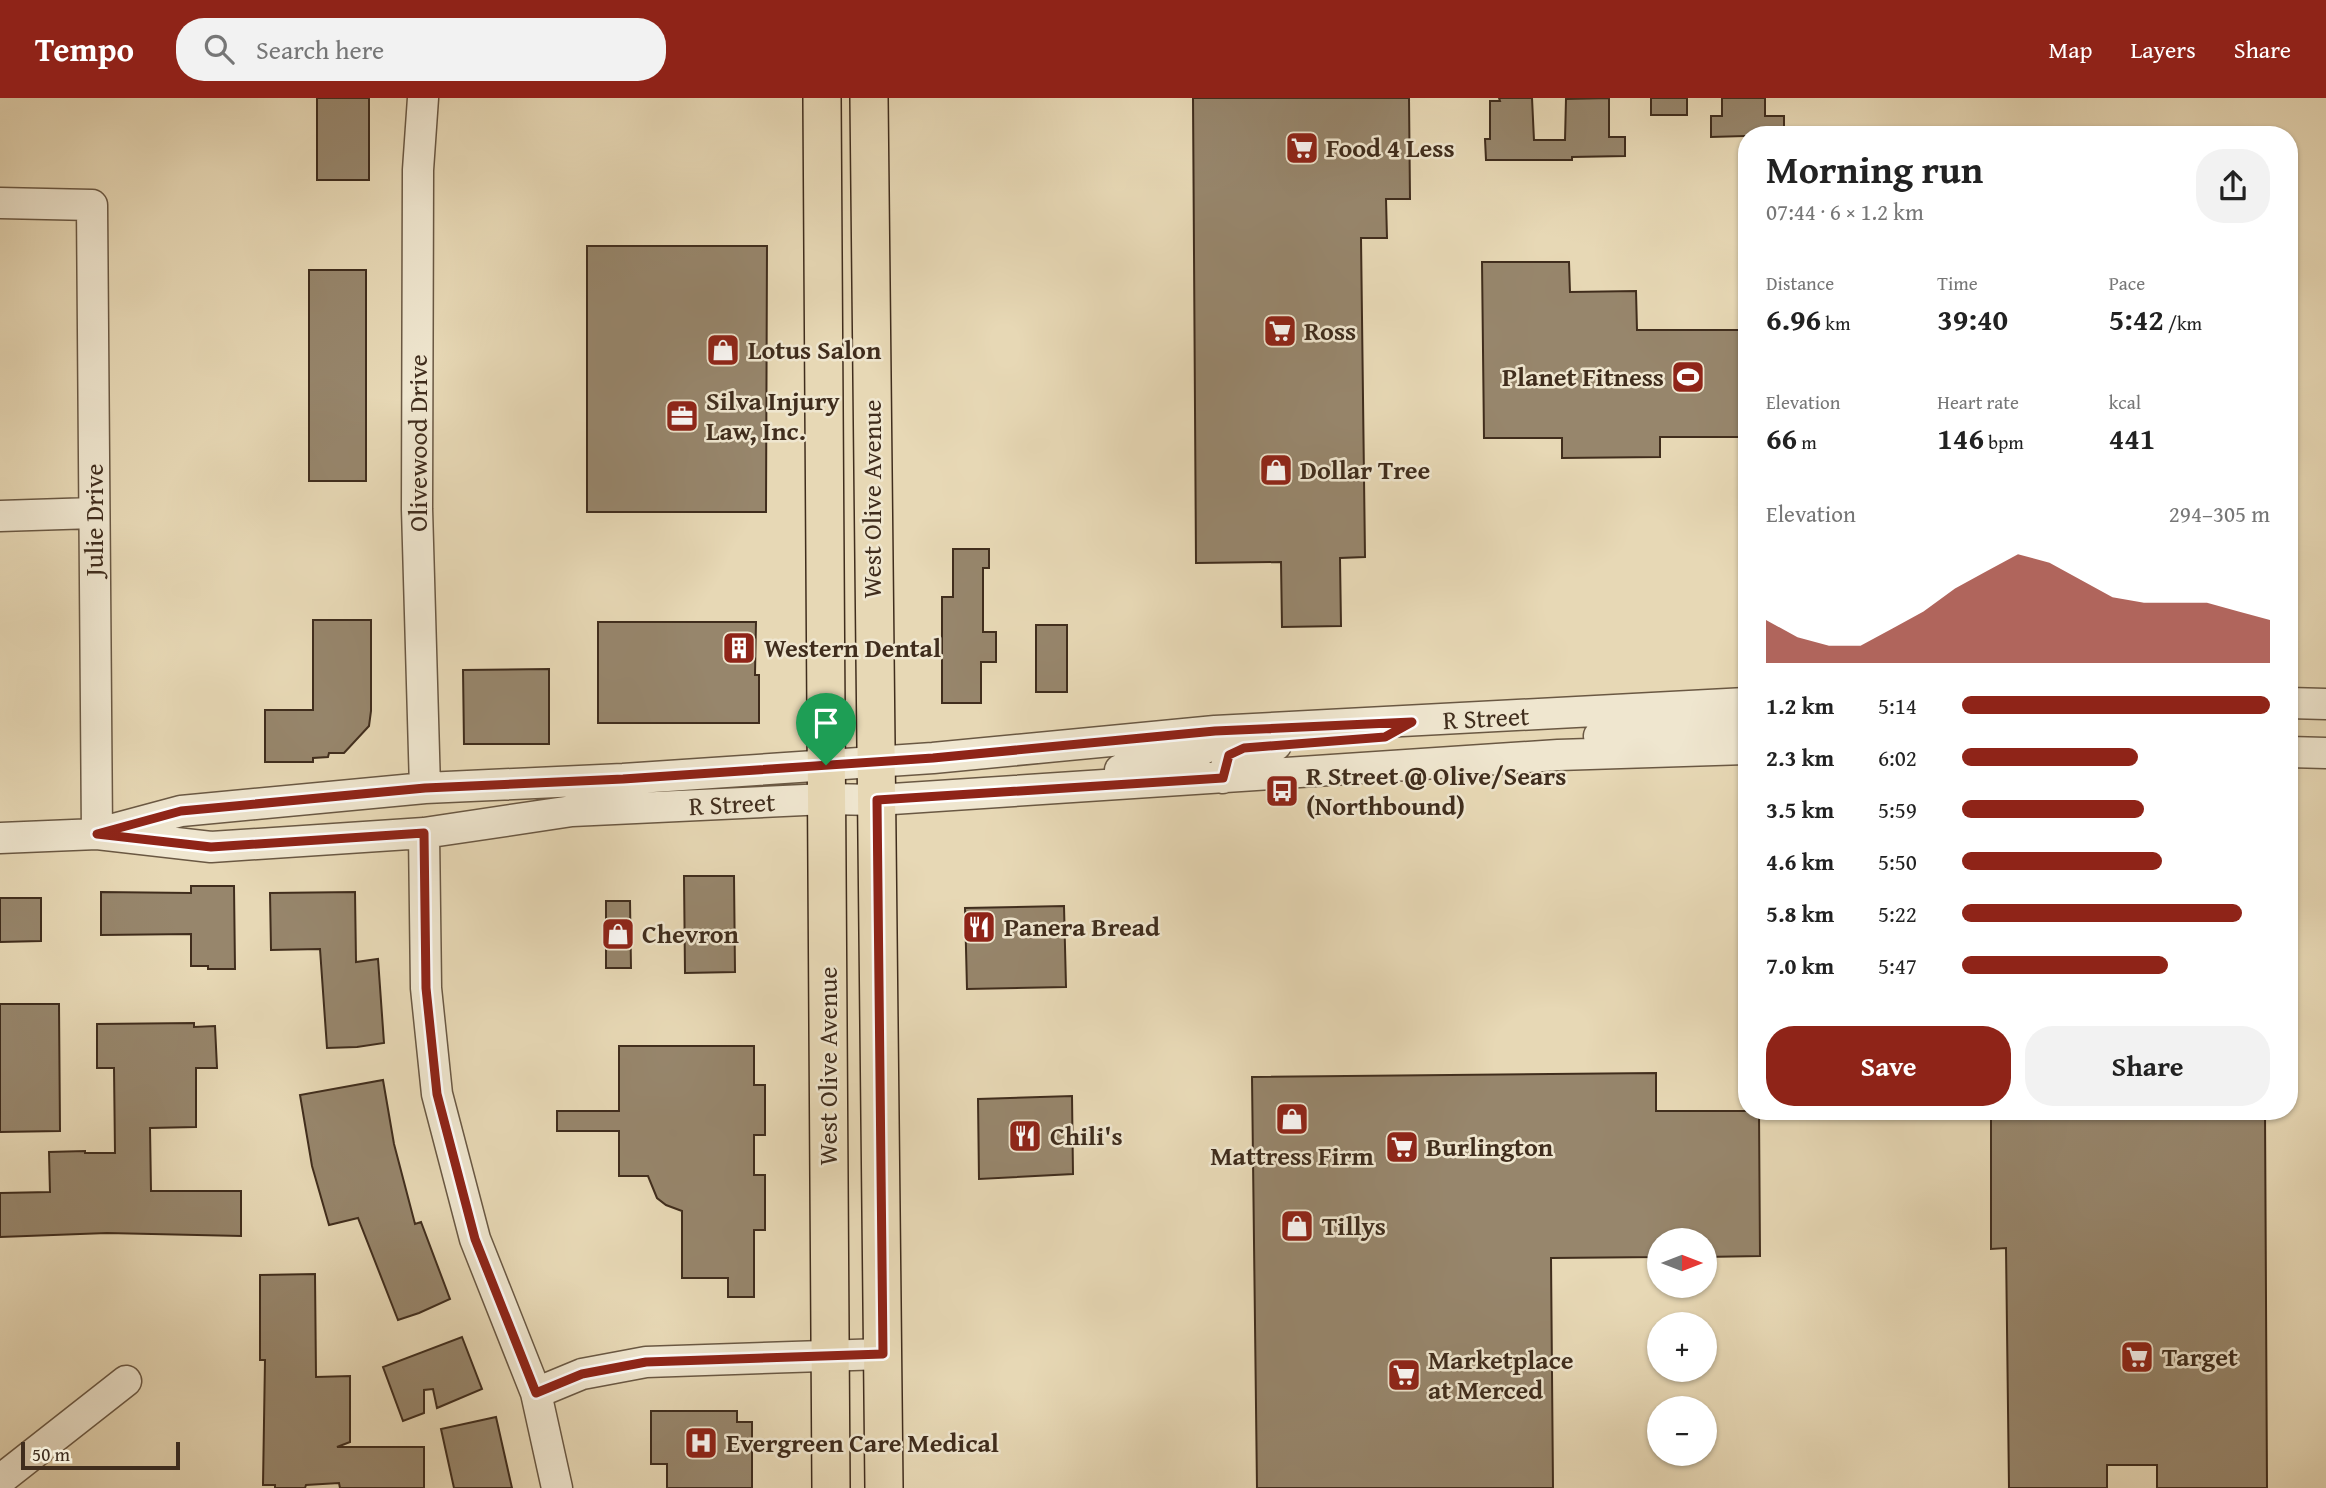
<!DOCTYPE html>
<meta charset="utf-8">
<style>
:root{--surface:#fff;--page:#f2f2f2;--text:#222;--muted:#767676;--accent:#8f2418}
body{margin:0;font-family:"Gentium Book Plus",serif;background:var(--page);color:var(--text);height:100vh;display:flex;flex-direction:column;font-size:26px;white-space:nowrap}
*{box-sizing:border-box;margin:0}
p{font-size:23px;color:var(--muted)}
.icon{flex:none;width:38px;height:38px;fill:none;stroke:currentColor;stroke-width:2;stroke-linecap:round;stroke-linejoin:round}
.map{position:relative;flex:1;overflow:hidden}
.sheet{position:absolute;left:1738px;top:28px;width:560px;height:994px;display:flex;flex-direction:column;background:var(--surface);border-radius:28px;box-shadow:0 2px 5px #0004}
.sheet>*{flex:none}
.needle{width:46px;rotate:90deg}
.tools{position:absolute;left:1647px;top:1130px;display:grid;gap:14px}
.tools a{display:grid;place-items:center;width:70px;height:70px;border-radius:50%;background:var(--surface);box-shadow:0 2px 5px #0004;font-size:35px}
.scale{position:absolute;left:21px;bottom:18px;width:159px;box-sizing:border-box;padding-left:7px;border:4px solid #402d1d;border-top:0;font-size:19px;line-height:24px;white-space:nowrap;color:#402d1d;-webkit-text-stroke:5px #efe6cf;paint-order:stroke}
.pin{position:absolute;display:grid;place-items:center;width:60px;height:60px;color:#fff;margin:-72px -30px;border-radius:50% 50% 50% 0;rotate:-45deg;box-shadow:0 0 7px #0007}
.pin .icon{rotate:45deg}
.round{display:grid;place-items:center;flex:none;width:74px;height:74px;border-radius:28px;background:var(--page)}
.overview{display:flex;align-items:center;justify-content:space-between;height:119px;padding:0 28px}
h1{font-size:38px;font-weight:700;line-height:52px}
.figures{display:grid;grid-template-columns:repeat(3,1fr);gap:10px;height:119px;padding:7px 28px}
.figures div{display:grid;align-content:center}
.figures b{font-size:30px;font-weight:700}
.figures small{font-size:19px;font-weight:400}
.figures p{font-size:19px}
.chart{height:196px;padding:14px 28px}
.chart p{display:flex;justify-content:space-between}
.chart svg{width:100%;height:126px;margin-top:7px;fill:var(--accent);opacity:.7}
.action{display:flex;gap:14px;margin-top:auto;padding:14px 28px}
.action a{flex:1;height:80px;border-radius:28px;background:var(--accent);color:#fff;font-size:28px;font-weight:700;line-height:80px;text-align:center}
.action a+a{background:var(--page);color:var(--text)}
ul{padding:0 28px;list-style:none;font-size:23px}
li{display:grid;grid-template-columns:112px 84px 1fr;align-items:center;height:52px}
li i{height:18px;border-radius:9px;background:var(--accent)}
header{display:flex;align-items:center;gap:42px;box-sizing:border-box;height:98px;padding:0 35px;background:var(--accent);color:#fff}
header strong{font-size:33px}
nav{display:flex;gap:38px;margin-inline-start:auto;font-size:24px}
.search{width:490px;height:63px;background:var(--page);display:flex;align-items:center;gap:18px;box-sizing:border-box;padding:0 24px;border-radius:28px;color:var(--muted);font-size:26px}
.map>svg:first-child{display:block}
.building{fill:#97866c;stroke:#402d1d;stroke-width:2}
.lines{fill:none;stroke-linecap:round;stroke-linejoin:round}
.minor-casing{stroke:#6a5843;stroke-width:33}
.major-casing{stroke:#402d1d;stroke-width:40}
.minor{stroke:#efe6cf;stroke-width:30}
.major{stroke:#e7d8b5;stroke-width:37}
.route-casing{stroke:#fff;stroke-width:14}
.route{stroke:#8f2418;stroke-width:9}
.labels{text-anchor:middle;stroke-width:5;stroke-linejoin:round;paint-order:stroke}
.poi-label{font-size:26px;font-weight:bold;fill:#402d1d;stroke:#efe6cf;text-anchor:start}
.street-label{font-size:26px;fill:#402d1d;stroke:#efe6cf}
</style>
<header>
<strong>Tempo</strong>
<div class="search"><svg class="icon" aria-label="search" viewBox="0 0 24 24"><circle cx="10" cy="10" r="6"/><path d="M15 15l6 6"/></svg>Search here</div>
<nav><a>Map</a><a>Layers</a><a>Share</a></nav>
</header>
<div class="map">
<svg width="2326" height="1390" viewBox="0 0 2326 1390">
<rect width="100%" height="100%" fill="#e7d8b5"/>
<filter id="stains"><feTurbulence type="fractalNoise" baseFrequency=".00286" numOctaves="4"/><feColorMatrix values="0 0 0 0 .2 0 0 0 0 .09 0 0 0 0 .02 0 0 0 .5 -.17"/></filter>
<radialGradient id="worn" r=".72"><stop offset=".6" stop-color="#630" stop-opacity="0"/><stop offset="1" stop-color="#630" stop-opacity=".3"/></radialGradient>
<path class="building" d="M317,0H369V82H317Z
M1193,0H1409L1410,101H1386L1387,140H1361L1365,459L1340,460L1341,528L1282,529L1281,464L1196,465Z
M1499,0H1532L1534,42H1565L1566,1L1609,0V39H1625V58L1572,59V62H1486L1485,41H1490V3H1500Z
M1651,0H1687V17H1651Z
M1722,0H1765V18H1784V37L1711,39V18H1722Z
M587,148H767L766,414H587Z
M1482,164H1569L1570,194L1636,193L1637,232H1746V339H1660V359L1562,360V340H1484Z
M309,172H366V383H309Z
M953,451H989V470H983V534H996V564H981V605H942V499H953Z
M313,522H371V613L369,628L344,655H329L328,659L313,660V664H265V612H313Z
M598,524H756L755,577H759V625H598Z
M1036,527H1067V594H1036Z
M549,571V646H464L463,572Z
M684,778H734L735,874L685,875Z
M191,788H234L235,871H208V868H191V836L101,837V794L191,795Z
M355,794L356,864L378,861L384,945L357,949L327,950L320,851L271,852L270,795Z
M0,800H41V843L0,844Z
M606,803H630L631,870H606Z
M1064,808L1066,889L967,891L965,810Z
M0,906H59L60,1033L0,1034Z
M194,925V929L215,928L217,970H196V1029L150,1030L151,1093H241V1138L107,1135L0,1139V1095L50,1094L49,1054L85,1053V1055H115L114,970H97V926Z
M619,948H754V987H765V1037H754V1077H765V1132H754V1199H728V1180H682V1113L666,1107L657,1100L648,1078H619V1033H557V1013H619Z
M1656,975V1013H1759L1760,1158L1704,1159V1143H1659V1159L1551,1160L1553,1390H1257L1252,979Z
M383,982L394,1046L415,1126L421,1124L450,1201L419,1215L398,1222L358,1120L329,1127L312,1068L300,997Z
M1072,998L1073,1076L979,1081L978,1001Z
M1991,1013H2265L2267,1390H2157V1367H2107V1390H2009L2006,1150L1991,1151Z
M315,1176L316,1279L350,1278V1344L337,1349H424V1390H340L339,1385L306,1387L305,1390H275V1387H263L265,1262H260V1177Z
M462,1239L482,1291L437,1310L433,1291L424,1292V1315L403,1323L383,1269Z
M651,1313H737V1324H752V1390H667V1366H651Z
M496,1319L512,1390H454L441,1331Z"/>
<g class="lines">
<defs>
<path id="minor" d="M423,0L418,72L417,411L425,690
M0,105L92,107L97,736
M0,418L94,415
M2289,605L2326,606
M1599,638L1648,633L1718,631L1746,627
M2289,654L2326,655
M1120,672L1195,656L1208,648L1215,633
M1223,680L1229,657L1244,650L1276,647
M114,731L181,713L425,690L623,681L933,660L1215,633L1746,605
M424,735L426,890L437,996L475,1141L536,1295L557,1390
M0,740L97,736L211,749L424,735L572,713L826,701L877,702L1558,657L1746,651
M536,1295L582,1276L646,1264L883,1256
M0,1382L126,1283"/>
<path id="major" d="M822,0L831,1390
M869,0L884,1390"/>
</defs>
<use href="#minor" class="minor-casing"/>
<use href="#major" class="major-casing"/>
<use href="#minor" class="minor"/>
<use href="#major" class="major"/>
</g>
<g class="lines">
<defs>
<path id="route" d="M1412,624L1385,639L1244,650L1229,657L1223,680L877,702L883,1256L646,1264L582,1276L536,1295L475,1141L437,996L426,890L424,735L211,749L97,736L181,713L425,690L623,681L933,660L1215,633Z"/>
</defs>
<use href="#route" class="route-casing"/>
<use href="#route" class="route"/>
</g>
<defs>
<symbol id="supermarket-square" viewBox="-11 -11 22 22"><rect x="-9" y="-9" width="18" height="18" rx="4" fill="#8f2418" stroke="#efe6cf"/><path d="M-6-5.5h2.5l.6 2H6L4.5 2H-2.5L-4.4-4H-6ZM-1.5 3.2a1.3 1.3 0 1 0 .1 0ZM3 3.2a1.3 1.3 0 1 0 .1 0Z" fill="#fff"/></symbol>
<symbol id="shop-square" viewBox="-11 -11 22 22"><rect x="-9" y="-9" width="18" height="18" rx="4" fill="#8f2418" stroke="#efe6cf"/><path d="M-5-2.5h2.3a2.7 3.5 0 0 1 5.4 0H5L5.5 6h-11ZM-1.5-2.5h3a1.5 2.3 0 0 0-3 0Z" fill="#fff"/></symbol>
<symbol id="stadium-square" viewBox="-11 -11 22 22"><rect x="-9" y="-9" width="18" height="18" rx="4" fill="#8f2418" stroke="#efe6cf"/><path d="M0-5a6.5 5 0 1 0 0 10a6.5 5 0 1 0 0-10ZM-3.5-1.8h7v3.6h-7Z" fill="#fff"/></symbol>
<symbol id="office-square" viewBox="-11 -11 22 22"><rect x="-9" y="-9" width="18" height="18" rx="4" fill="#8f2418" stroke="#efe6cf"/><path d="M-6-3h4V-5.5h4V-3h4V5H-6ZM-1-4.5V-3h2v-1.5ZM-6 0V1H6V0Z" fill="#fff"/></symbol>
<symbol id="building-square" viewBox="-11 -11 22 22"><rect x="-9" y="-9" width="18" height="18" rx="4" fill="#8f2418" stroke="#efe6cf"/><path d="M-4-6H4V6H1V3H-1V6H-4ZM-2.5-4.3h1.7v1.8h-1.7ZM.8-4.3h1.7v1.8H.8ZM-2.5-1h1.7V.8h-1.7ZM.8-1h1.7V.8H.8Z" fill="#fff"/></symbol>
<symbol id="bus-square" viewBox="-11 -11 22 22"><rect x="-9" y="-9" width="18" height="18" rx="4" fill="#8f2418" stroke="#efe6cf"/><path d="M-5-6H5V4H4V6H2V4H-2V6H-4V4H-5ZM-3.5-4V0h7V-4ZM-3.5 1.2v1.5H-2V1.2ZM2 1.2v1.5H3.5V1.2Z" fill="#fff"/></symbol>
<symbol id="restaurant-square" viewBox="-11 -11 22 22"><rect x="-9" y="-9" width="18" height="18" rx="4" fill="#8f2418" stroke="#efe6cf"/><path d="M-5-6h1v4h1v-4h1v4h1v-4h1v5L-1.5 .5V6h-2V.5L-5-1ZM5-6V6H3V1.5H1.5Q1.5-4 5-6Z" fill="#fff"/></symbol>
<symbol id="hospital-square" viewBox="-11 -11 22 22"><rect x="-9" y="-9" width="18" height="18" rx="4" fill="#8f2418" stroke="#efe6cf"/><path d="M-5-5h3v3.5h4V-5h3V5h-3V1.5h-4V5h-3Z" fill="#fff"/></symbol>
</defs>
<g fill-rule="evenodd">
<use href="#supermarket-square" x="1283" y="31" width="38" height="38"/>
<use href="#supermarket-square" x="1261" y="214" width="38" height="38"/>
<use href="#shop-square" x="704" y="233" width="38" height="38"/>
<use href="#stadium-square" x="1669" y="260" width="38" height="38"/>
<use href="#office-square" x="663" y="299" width="38" height="38"/>
<use href="#shop-square" x="1257" y="353" width="38" height="38"/>
<use href="#building-square" x="720" y="531" width="38" height="38"/>
<use href="#bus-square" x="1263" y="674" width="38" height="38"/>
<use href="#restaurant-square" x="960" y="810" width="38" height="38"/>
<use href="#shop-square" x="599" y="817" width="38" height="38"/>
<use href="#shop-square" x="1273" y="1002" width="38" height="38"/>
<use href="#restaurant-square" x="1006" y="1019" width="38" height="38"/>
<use href="#supermarket-square" x="1383" y="1030" width="38" height="38"/>
<use href="#shop-square" x="1278" y="1109" width="38" height="38"/>
<use href="#supermarket-square" x="2118" y="1240" width="38" height="38"/>
<use href="#supermarket-square" x="1385" y="1258" width="38" height="38"/>
<use href="#hospital-square" x="682" y="1326" width="38" height="38"/>
</g>
<g class="labels">
<g class="poi-label">
<text x="1326" y="59">Food 4 Less</text>
<text x="1304" y="242">Ross</text>
<text x="748" y="261">Lotus Salon</text>
<text x="1664" y="288" text-anchor="end">Planet Fitness</text>
<text x="706" y="312">Silva Injury<tspan x="706" dy="30">Law, Inc.</tspan></text>
<text x="1300" y="381">Dollar Tree</text>
<text x="764" y="559">Western Dental</text>
<text x="1306" y="687">R Street @ Olive/Sears<tspan x="1306" dy="30">(Northbound)</tspan></text>
<text x="1004" y="838">Panera Bread</text>
<text x="642" y="845">Chevron</text>
<text x="1050" y="1047">Chili's</text>
<text x="1426" y="1058">Burlington</text>
<text x="1292" y="1067" text-anchor="middle">Mattress Firm</text>
<text x="1322" y="1137">Tillys</text>
<text x="2162" y="1268">Target</text>
<text x="1428" y="1271">Marketplace<tspan x="1428" dy="30">at Merced</tspan></text>
<text x="726" y="1354">Evergreen Care Medical</text>
</g>
<g class="street-label">
<text transform="translate(418 345) rotate(-90)" y="9">Olivewood Drive</text>
<text transform="translate(872 401) rotate(-90)" y="9">West Olive Avenue</text>
<text transform="translate(94 422) rotate(-90)" y="9">Julie Drive</text>
<text transform="translate(1486 620) rotate(-3)" y="9">R Street</text>
<text transform="translate(732 706) rotate(-3)" y="9">R Street</text>
<text transform="translate(828 968) rotate(-90)" y="9">West Olive Avenue</text>
</g>
</g>
<rect width="100%" height="100%" filter="url(#stains)"/>
<rect width="100%" height="100%" fill="url(#worn)"/>
</svg>
<div class="tools">
<a><svg class="needle" viewBox="-14 -14 28 28"><path d="M0-13l5 13h-10z" fill="#e53935"/><path d="M0 13l5-13h-10z" fill="#767676"/></svg></a>
<a>+</a>
<a>−</a>
</div>
<div class="scale">50 m</div>
<div class="pin" style="left:826px;top:667px;background:#1e9e55"><svg class="icon" aria-label="arrive" viewBox="0 0 24 24"><path d="M6 21V4h12l-3 4 3 4H6"/></svg></div>
<section class="sheet">
<div class="overview"><div><h1>Morning run</h1><p>07:44 · 6 × 1.2 km</p></div><a class="round"><svg class="icon" aria-label="share" viewBox="0 0 24 24"><path d="M12 15V3M7 8l5-5 5 5M5 13v7h14v-7"/></svg></a></div>
<div class="figures">
<div><p>Distance</p><b>6.96<small> km</small></b></div>
<div><p>Time</p><b>39:40</b></div>
<div><p>Pace</p><b>5:42<small> /km</small></b></div>
</div>
<div class="figures">
<div><p>Elevation</p><b>66<small> m</small></b></div>
<div><p>Heart rate</p><b>146<small> bpm</small></b></div>
<div><p>kcal</p><b>441</b></div>
</div>
<div class="chart"><p><span>Elevation</span>294–305 m</p>
<svg viewBox="0 0 160 44" preserveAspectRatio="none"><path d="M0 44V29L10 35L20 38L30 38L40 32L50 26L60 18L70 12L80 6L90 9L100 15L110 21L120 23L130 23L140 23L150 26L160 29V44z"/></svg>
</div>
<ul>
<li><b>1.2 km</b>5:14<i style="width:100%"></i></li>
<li><b>2.3 km</b>6:02<i style="width:57%"></i></li>
<li><b>3.5 km</b>5:59<i style="width:59%"></i></li>
<li><b>4.6 km</b>5:50<i style="width:65%"></i></li>
<li><b>5.8 km</b>5:22<i style="width:91%"></i></li>
<li><b>7.0 km</b>5:47<i style="width:67%"></i></li>
</ul>
<div class="action"><a>Save</a><a>Share</a></div>
</section>
</div>
